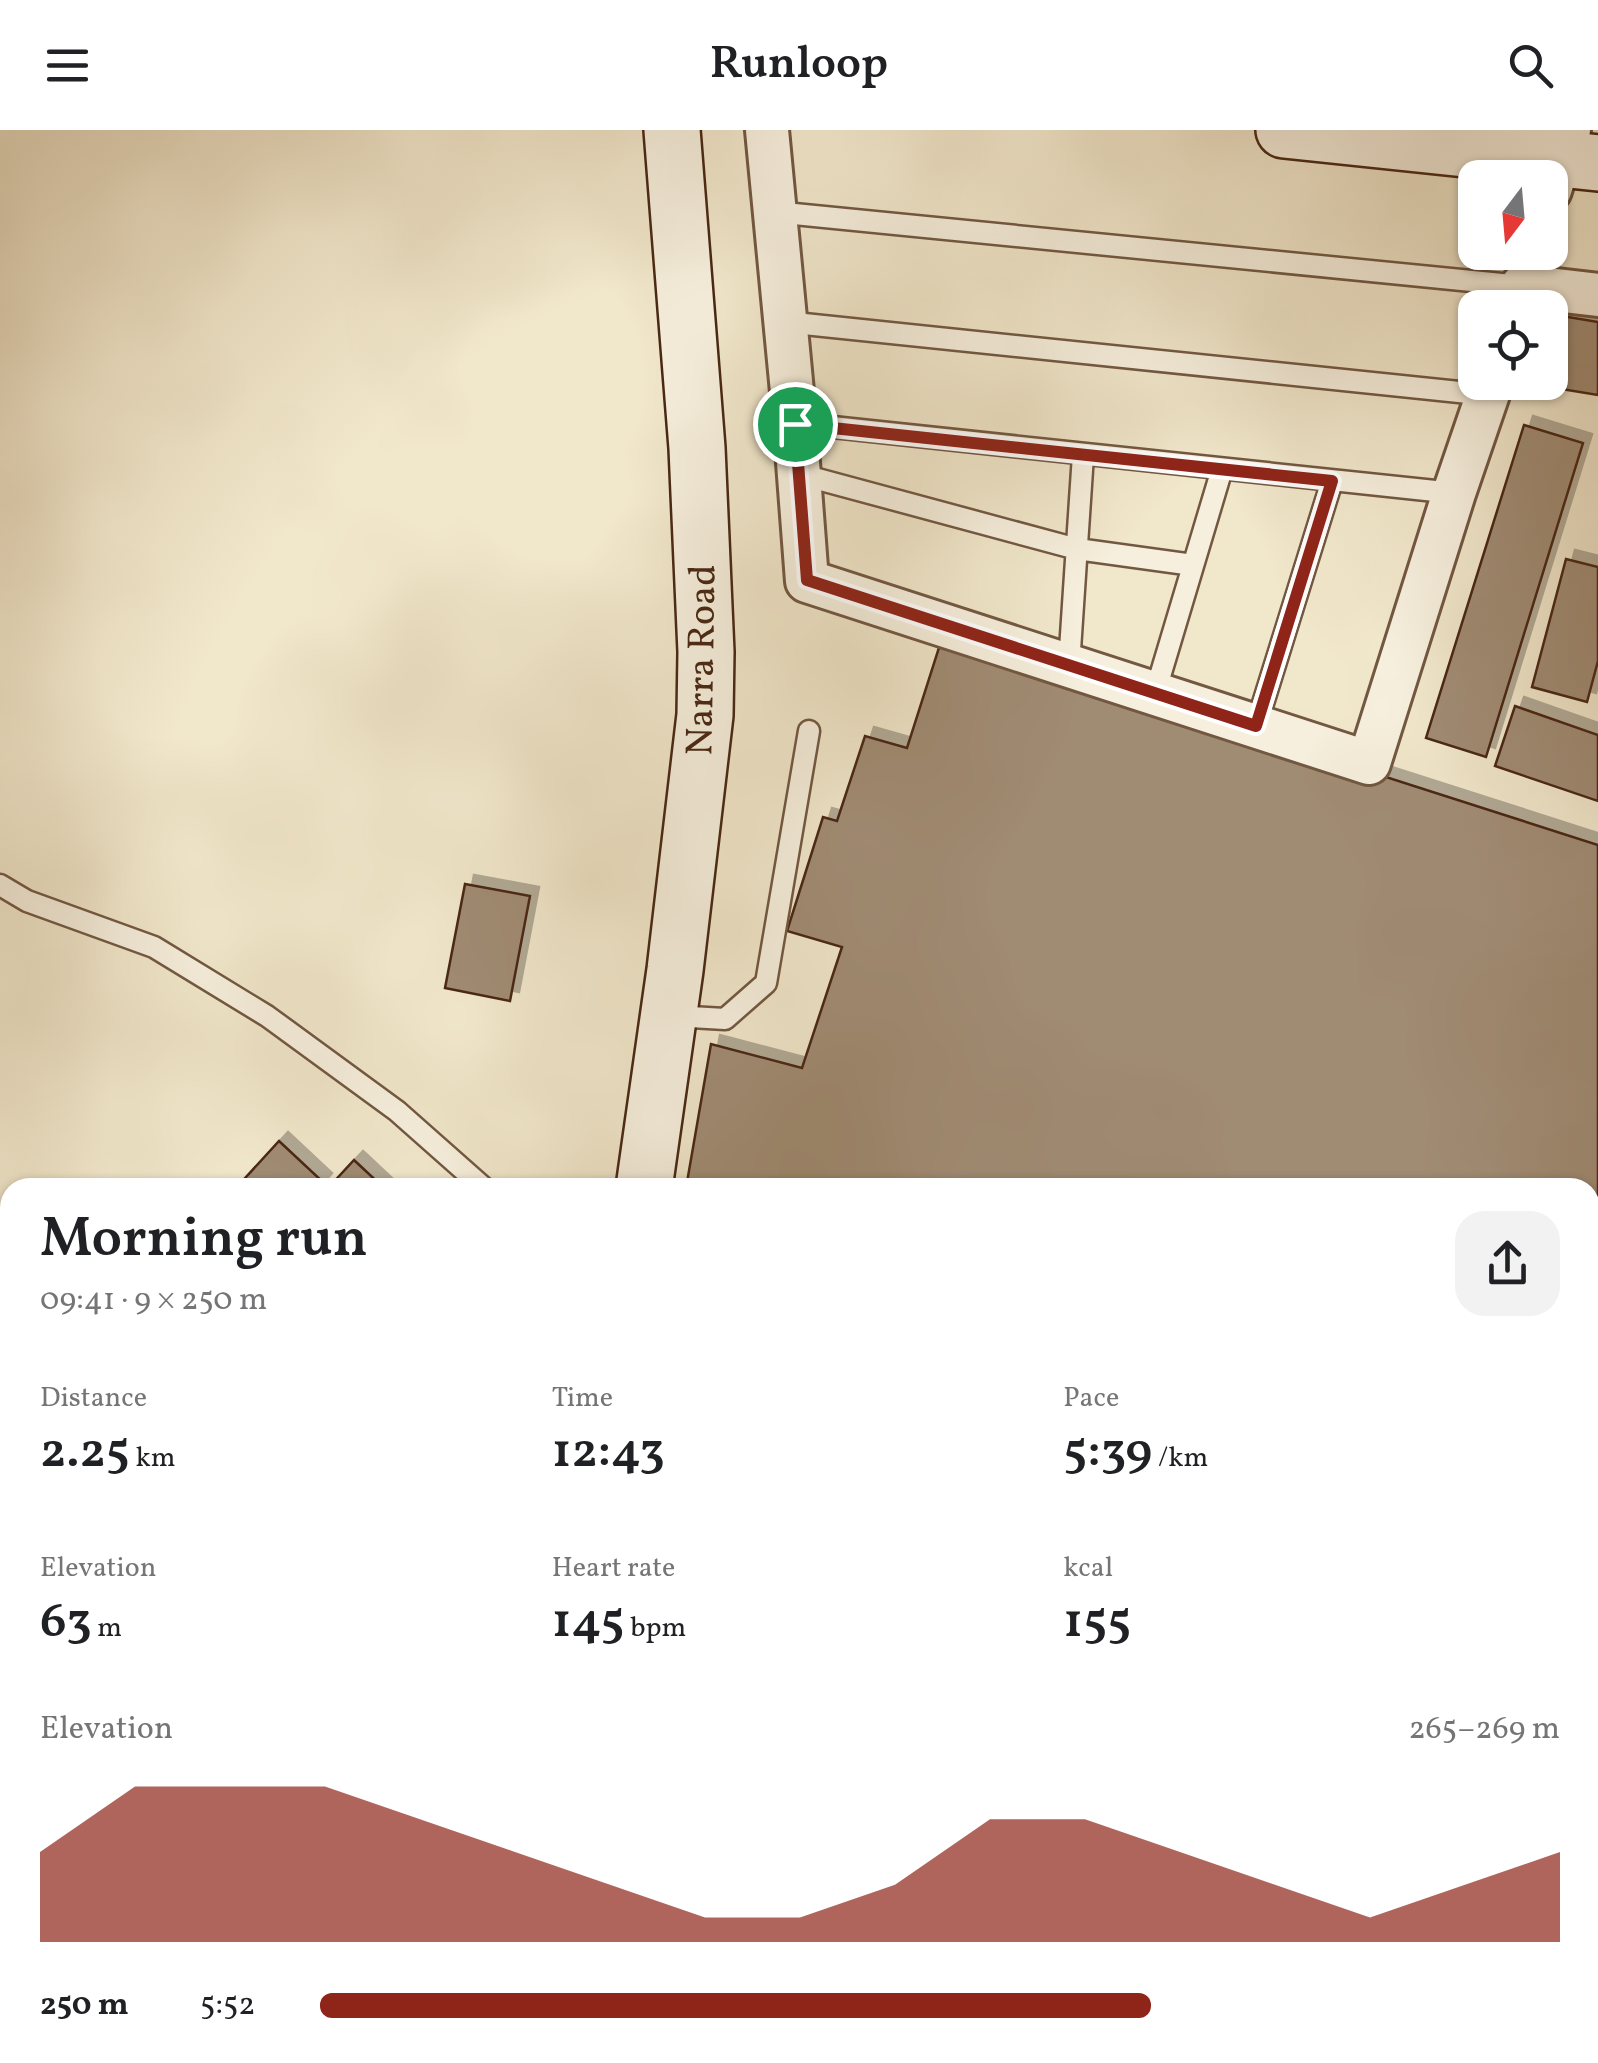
<!DOCTYPE html>
<meta charset="utf-8">
<style>
:root{--surface:#fff;--page:#f2f2f2;--text:#202124;--muted:#757577;--accent:#8f2418}
body{margin:0;font-family:Vollkorn,serif;background:var(--page);color:var(--text);height:100vh;display:flex;flex-direction:column;font-size:38px;white-space:nowrap}
*{box-sizing:border-box;margin:0}
p{font-size:32px;color:var(--muted)}
.icon{flex:none;width:55px;height:55px;fill:none;stroke:currentColor;stroke-width:2;stroke-linecap:round;stroke-linejoin:round}
.map{position:relative;flex:1;overflow:hidden}
.side{position:absolute;left:0px;top:1048px;width:1600px;height:888px;display:flex;flex-direction:column;background:var(--surface);border-radius:30px 30px 0 0;box-shadow:0 2px 8px #0004}
.side>*{flex:none}
.needle{width:65px;rotate:196deg}
.buttons{position:absolute;left:1458px;top:30px;display:grid;gap:20px}
.buttons a{display:grid;place-items:center;width:110px;height:110px;border-radius:20px;background:var(--surface);box-shadow:0 2px 8px #0004;font-size:50px}
.pin{position:absolute;display:grid;place-items:center;width:85px;height:85px;color:#fff;margin:-42px;border:5px solid #fff;border-radius:50%;box-shadow:0 2px 10px #0007}
.round{display:grid;place-items:center;flex:none;width:105px;height:105px;border-radius:30px;background:var(--page)}
.summary{display:flex;align-items:center;justify-content:space-between;height:170px;padding:0 40px}
h1{font-size:55px;font-weight:600;line-height:75px}
.figures{display:grid;grid-template-columns:repeat(3,1fr);gap:15px;height:170px;padding:10px 40px}
.figures div{display:grid;align-content:center}
.figures b{font-size:50px;font-weight:600}
.figures small{font-size:28px;font-weight:400}
.figures p{font-size:28px}
.chart{height:280px;padding:20px 40px}
.chart p{display:flex;justify-content:space-between}
.chart svg{width:100%;height:180px;margin-top:10px;fill:var(--accent);opacity:.7}
ul{padding:0 40px;list-style:none;font-size:32px}
li{display:grid;grid-template-columns:160px 120px 1fr;align-items:center;height:75px}
li i{height:25px;border-radius:12px;background:var(--accent)}
header{display:flex;justify-content:space-between;align-items:center;height:130px;padding:0 40px;background:var(--surface);font-size:45px;font-weight:600}
.map>svg:first-child{display:block}
.lines{fill:none;stroke-linecap:round;stroke-linejoin:round}
.stream{stroke:#8b735c;stroke-width:11}
.building{fill:#a08b73;stroke:#482713;stroke-width:2.5;filter:url(#shadow)}
.lane-casing{stroke:#725741;stroke-width:25}
.street-casing{stroke:#725741;stroke-width:48}
.secondary-casing{stroke:#482713;stroke-width:60}
.lane{stroke:#f6efdd;stroke-width:20}
.street{stroke:#f6efdd;stroke-width:42}
.secondary{stroke:#f6efdd;stroke-width:55}
.route-casing{stroke:#fff;stroke-width:20}
.route{stroke:#8f2418;stroke-width:12}
.labels{text-anchor:middle;stroke-width:8;stroke-linejoin:round;paint-order:stroke}
.street-label{font-size:38px;fill:#482713;stroke:#f6efdd}
</style>
<header><svg class="icon" aria-label="menu" viewBox="0 0 24 24"><path d="M4 6h16M4 12h16M4 18h16"/></svg>Runloop<svg class="icon" aria-label="search" viewBox="0 0 24 24"><circle cx="10" cy="10" r="6"/><path d="M15 15l6 6"/></svg></header>
<div class="map">
<svg width="1598" height="1933" viewBox="0 0 1598 1933">
<defs>
<filter id="shadow"><feDropShadow dx="9" dy="-9" stdDeviation="0" flood-color="#0004"/></filter>
</defs>
<rect width="100%" height="100%" fill="#f1e7cb"/>
<filter id="stains"><feTurbulence type="fractalNoise" baseFrequency=".002" numOctaves="4"/><feColorMatrix values="0 0 0 0 .2 0 0 0 0 .09 0 0 0 0 .02 0 0 0 .5 -.17"/></filter>
<radialGradient id="worn" r=".72"><stop offset=".6" stop-color="#630" stop-opacity="0"/><stop offset="1" stop-color="#630" stop-opacity=".3"/></radialGradient>
<g class="lines">
<path class="stream" d="M0,1190L10,1210
M0,1548L10,1546
M1590,1640L1598,1642
M1378,1933L1384,1925"/>
</g>
<path class="building" d="M1550,184L1598,192V265L1531,254L1550,252Z
M1524,295L1583,313L1486,627L1426,608Z
M1566,429L1598,437V531L1587,572L1532,557Z
M943,505L1598,715V1614L1590,1612V1058H686L711,914L802,938L842,817L787,801L823,687L837,691L865,606L907,618Z
M1515,576L1598,605V671L1495,636Z
M465,754L530,766L510,871L445,858Z
M279,1011L323,1052L318,1058H236Z
M354,1030L384,1058H332L330,1056Z
M257,1925H277L293,1933H253Z"/>
<g class="lines">
<defs>
<path id="lane" d="M774,82L1522,156
M785,192L1488,265
M795,293L1454,363
M799,344L1077,419L1193,435
M1069,535L1083,325
M1155,563L1222,339
M1256,596L1332,351
M0,755L27,771L154,817L267,886L397,981L484,1058
M673,886L725,889L766,853L809,601"/>
<path id="street" d="M767,0L795,293L807,451L1369,633L1454,363L1492,252
M1550,60L1569,0
M1522,156L1598,165"/>
<path id="secondary" d="M1284,0L1598,33
M644,1058L675,840L705,585L706,522L697,318L672,0
M0,1830L10,1820"/>
</defs>
<use href="#lane" class="lane-casing"/>
<use href="#street" class="street-casing"/>
<use href="#secondary" class="secondary-casing"/>
<use href="#lane" class="lane"/>
<use href="#street" class="street"/>
<use href="#secondary" class="secondary"/>
</g>
<g class="lines">
<defs>
<path id="route" d="M795,294L1332,351L1256,596L807,450Z"/>
</defs>
<use href="#route" class="route-casing"/>
<use href="#route" class="route"/>
</g>
<g class="labels">
<g class="street-label">
<text transform="translate(700 530) rotate(-89)" y="13">Narra Road</text>
</g>
</g>
<rect width="100%" height="100%" filter="url(#stains)"/>
<rect width="100%" height="100%" fill="url(#worn)"/>
</svg>
<div class="buttons">
<a><svg class="needle" viewBox="-14 -14 28 28"><path d="M0-13l5 13h-10z" fill="#e53935"/><path d="M0 13l5-13h-10z" fill="#757577"/></svg></a>
<a><svg class="icon" aria-label="locate" viewBox="0 0 24 24"><circle cx="12" cy="12" r="6"/><path d="M12 2v4M12 18v4M2 12h4M18 12h4"/></svg></a>
</div>
<div class="pin" style="left:795px;top:294px;background:#1e9e55"><svg class="icon" aria-label="arrive" viewBox="0 0 24 24"><path d="M6 21V4h12l-3 4 3 4H6"/></svg></div>
<section class="side">
<div class="summary"><div><h1>Morning run</h1><p>09:41 · 9 × 250 m</p></div><a class="round"><svg class="icon" aria-label="share" viewBox="0 0 24 24"><path d="M12 15V3M7 8l5-5 5 5M5 13v7h14v-7"/></svg></a></div>
<div class="figures">
<div><p>Distance</p><b>2.25<small> km</small></b></div>
<div><p>Time</p><b>12:43</b></div>
<div><p>Pace</p><b>5:39<small> /km</small></b></div>
</div>
<div class="figures">
<div><p>Elevation</p><b>63<small> m</small></b></div>
<div><p>Heart rate</p><b>145<small> bpm</small></b></div>
<div><p>kcal</p><b>155</b></div>
</div>
<div class="chart"><p><span>Elevation</span>265–269 m</p>
<svg viewBox="0 0 160 44" preserveAspectRatio="none"><path d="M0 44V22L10 6L20 6L30 6L40 14L50 22L60 30L70 38L80 38L90 30L100 14L110 14L120 22L130 30L140 38L150 30L160 22V44z"/></svg>
</div>
<ul>
<li><b>250 m</b>5:52<i style="width:67%"></i></li>
</ul>
</section>
</div>
